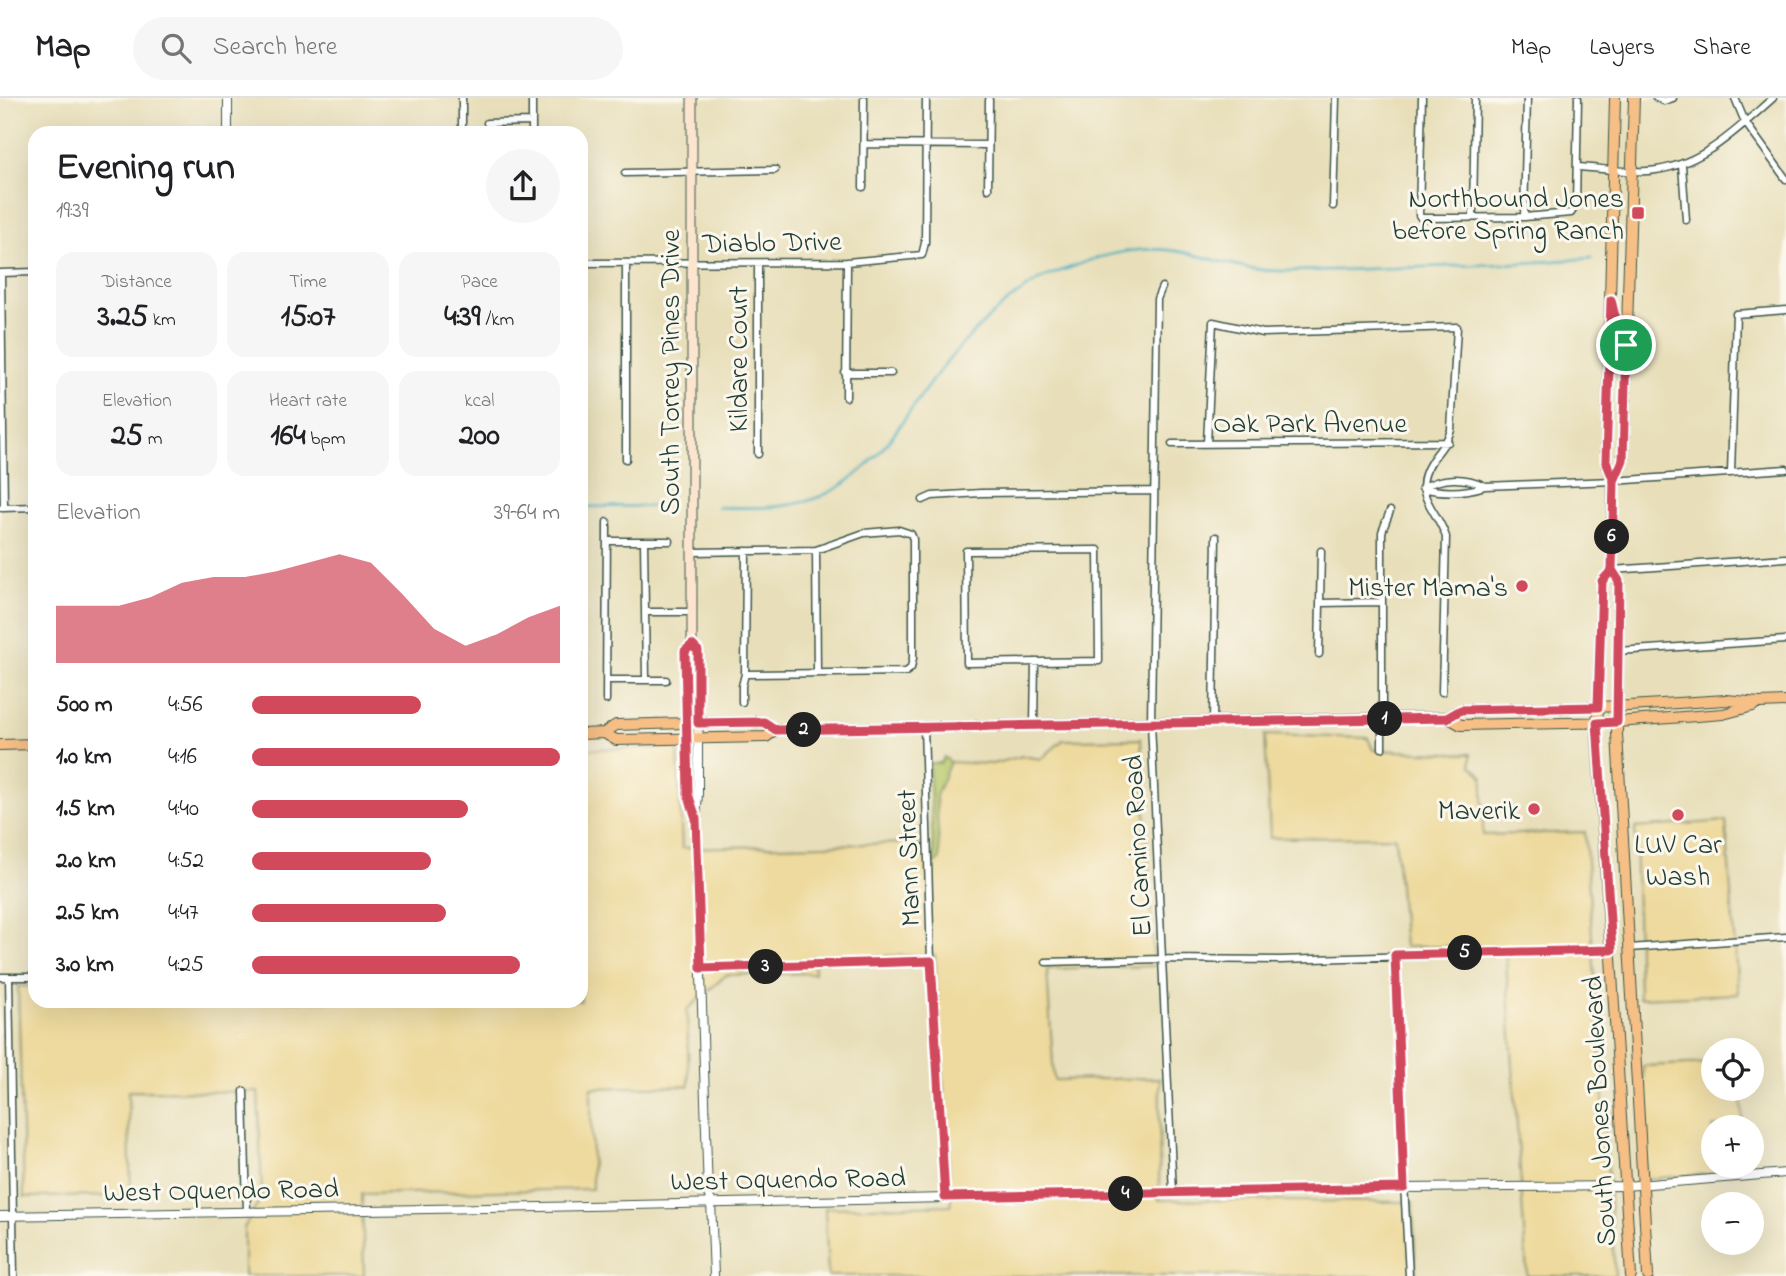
<!DOCTYPE html>
<meta charset="utf-8">
<style>
:root{--surface:#fff;--page:#f6f6f6;--text:#202124;--muted:#757577;--line:#e0e0e0;--accent:#d1495b}
body{margin:0;font-family:"Indie Flower",sans-serif;background:var(--page);color:var(--text);height:100vh;display:flex;flex-direction:column;font-size:26px;white-space:nowrap}
*{box-sizing:border-box;margin:0}
p{font-size:23px;color:var(--muted)}
.icon{flex:none;width:38px;height:38px;fill:none;stroke:currentColor;stroke-width:2;stroke-linecap:round;stroke-linejoin:round}
.map{position:relative;flex:1;overflow:hidden}
.sheet{position:absolute;left:28px;top:28px;width:560px;height:882px;display:flex;flex-direction:column;background:var(--surface);border-radius:21px;box-shadow:0 7px 28px #0002}
.sheet>*{flex:none}
.controls{position:absolute;left:1701px;top:940px;display:grid;gap:14px}
.controls a{display:grid;place-items:center;width:63px;height:63px;border-radius:50%;background:var(--surface);box-shadow:0 7px 28px #0002;font-size:35px}
.pin{position:absolute;display:grid;place-items:center;width:60px;height:60px;color:#fff;margin:-30px;border:4px solid #fff;border-radius:50%;box-shadow:0 2px 7px #0007}
.km{position:absolute;width:35px;height:35px;margin:-18px;border-radius:50%;background:#222;color:#fff;font-size:19px;line-height:35px;text-align:center}
.round{display:grid;place-items:center;flex:none;width:74px;height:74px;border-radius:37px;background:var(--page)}
.headline{display:flex;align-items:center;justify-content:space-between;height:119px;padding:0 28px}
h1{font-size:38px;font-weight:700;line-height:52px}
.metrics{display:grid;grid-template-columns:repeat(3,1fr);gap:10px;height:119px;padding:7px 28px}
.metrics div{display:grid;align-content:center;border-radius:18px;background:var(--page);text-align:center}
.metrics b{font-size:30px;font-weight:700}
.metrics small{font-size:19px;font-weight:400}
.metrics p{font-size:19px}
.chart{height:196px;padding:14px 28px}
.chart p{display:flex;justify-content:space-between}
.chart svg{width:100%;height:126px;margin-top:7px;fill:var(--accent);opacity:.7}
ul{padding:0 28px;list-style:none;font-size:23px}
li{display:grid;grid-template-columns:112px 84px 1fr;align-items:center;height:52px}
li i{height:18px;border-radius:9px;background:var(--accent)}
header{display:flex;align-items:center;gap:42px;box-sizing:border-box;height:98px;padding:0 35px;background:var(--surface);border-bottom:2px solid var(--line)}
header strong{font-size:33px}
nav{display:flex;gap:38px;margin-inline-start:auto;font-size:24px}
.search{width:490px;height:63px;background:var(--page);display:flex;align-items:center;gap:18px;box-sizing:border-box;padding:0 24px;border-radius:38px;color:var(--muted);font-size:26px}
.map>svg:first-child{display:block}
.green{fill:#b8c86b;stroke:#6c8250;stroke-width:2}
.sand{fill:#eeda9e;stroke:#868c69;stroke-width:2}
.lines{fill:none;stroke-linecap:round;stroke-linejoin:round}
.stream{stroke:#40acbe;stroke-width:2.5}
.minor-casing{stroke:#3d5548;stroke-width:9}
.tertiary-casing{stroke:#3d5548;stroke-width:10}
.secondary-casing{stroke:#3d5548;stroke-width:11}
.primary-casing{stroke:#3d5548;stroke-width:12}
.minor{stroke:#fff;stroke-width:6}
.tertiary{stroke:#fff;stroke-width:8}
.secondary{stroke:#fbe5cf;stroke-width:9}
.primary{stroke:#f5bf86;stroke-width:10}
.route-casing{stroke:#fff;stroke-width:14}
.route{stroke:#d1495b;stroke-width:9}
.poi-dot{fill:#d1495b;stroke:#fbf7ec;stroke-width:2.5}
.labels{text-anchor:middle;stroke-width:6;stroke-linejoin:round;paint-order:stroke}
.poi-label{font-size:28px;fill:#1f3d34;stroke:#fbf7ec;text-anchor:end}
.street-label{font-size:28px;fill:#1f3d34;stroke:#fbf7ec}
</style>
<header>
<strong>Map</strong>
<div class="search"><svg class="icon" aria-label="search" viewBox="0 0 24 24"><circle cx="10" cy="10" r="6"/><path d="M15 15l6 6"/></svg>Search here</div>
<nav><a>Map</a><a>Layers</a><a>Share</a></nav>
</header>
<div class="map">
<svg width="1786" height="1178" viewBox="0 0 1786 1178">
<rect width="100%" height="100%" fill="#fbf7ec"/>
<filter id="ink" filterUnits="userSpaceOnUse"><feTurbulence type="fractalNoise" baseFrequency=".0143" numOctaves="2"/><feDisplacementMap in="SourceGraphic" scale="14" xChannelSelector="R" yChannelSelector="G"/><feConvolveMatrix kernelMatrix="1 2 1 2 8 2 1 2 1" color-interpolation-filters="sRGB"/></filter>
<filter id="wash" filterUnits="userSpaceOnUse"><feTurbulence type="fractalNoise" baseFrequency=".00686" numOctaves="4" result="noise"/><feDisplacementMap in="SourceGraphic" scale="28" xChannelSelector="R" yChannelSelector="G"/><feGaussianBlur stdDeviation="1.57" result="paint"/><feColorMatrix in="noise" values="0 0 0 0 0 0 0 0 0 0 0 0 0 0 0 0 0 1.4 0 .05"/><feComposite in="paint" operator="in"/></filter>
<g filter="url(#wash)">
<rect width="100%" height="100%" fill="#e8dfba"/>
<path class="green" d="M944,659L950,664L936,698L940,761L934,767L929,665H941Z"/>
<path class="sand" d="M1265,637L1368,640L1373,652L1471,656V667L1483,678V737L1585,734L1615,1178H1527L1505,848L1404,849L1395,739L1270,740Z
M1141,641L1154,868L1047,871L1054,982L1160,980L1159,1102L1413,1104L1416,1178H828L825,1110L951,1107L935,857L814,859V875L726,877L687,912L689,988L591,990L592,1091L362,1096L364,1178H244V1130L262,1098L258,994L128,993L131,1098L24,1099L18,888L35,889V903H581V651L678,650L682,750L913,745L922,749L934,767L940,761L936,698L950,664L992,666L1022,658L1041,661L1063,642Z
M1726,723L1738,896L1639,900L1635,730Z
M1713,965V990L1741,991L1743,1029H1713V1068H1744V1073L1645,1081L1643,968Z"/>
<g class="lines">
<path class="stream" d="M581,409L666,408
M718,409C757,410 797,412 832,393C877,370 901,324 930,285C959,247 997,207 1038,183C1050,176 1064,172 1077,167C1107,155 1144,148 1176,153C1211,159 1244,173 1280,173C1319,173 1358,171 1396,170C1462,168 1527,166 1592,160"/>
</g>
</g>
<g filter="url(#ink)">
<g class="lines">
<defs>
<path id="minor" d="M462,0V35
M1422,0L1419,117L1421,120L1524,119L1571,115L1576,107L1578,0
M1656,0L1664,3L1673,0
M1735,0L1745,24L1786,81
M487,25L532,24
M532,35V0
M864,46L988,47
M1682,67L1686,122
M1577,69C1600,70 1624,75 1648,73C1701,69 1735,33 1773,0
M625,75L775,72
M863,89L864,1
M988,91L989,2
M1333,108L1336,0
M1473,119L1475,0
M1524,119L1527,0
M581,165L847,164L922,157L925,145L926,0
M626,165V361
M758,165V356
M0,175L35,174
M1,175L4,409
M1162,189L1157,201L1151,625L1173,1095
M845,275H891
M846,299L847,164
M1207,345L1213,224L1263,235L1457,229L1451,332C1447,346 1438,352 1431,364C1410,397 1437,410 1446,439L1442,594
M1172,346L1448,344
M1731,375L1736,216L1786,212
M1422,390C1443,395 1464,395 1485,388L1613,383L1786,371
M1422,390C1441,379 1464,378 1485,388
M923,402L932,398L981,395L1154,393
M2,410L35,409
M607,443H670
M644,443L646,582
M816,452L817,575
M1098,452L1099,563L967,565L966,453Z
M692,454L816,452L864,435L899,432L911,436L913,441V560L911,570L906,574L745,576
M1612,472L1786,460
M1320,505L1381,504
M645,514H692
M1618,553L1786,542
M1319,556L1321,453
M606,582H666
M606,602L607,424
M742,604V588L745,576L746,453
M1213,624L1216,439
M1034,627L1035,564
M924,629L931,863L945,1099
M1382,650V434L1390,413
M1629,850L1786,839
M1395,857L1398,974L1409,1178
M1046,864L1162,861L1280,862L1611,852
M700,870L931,863
M0,879H35
M9,879L14,1178
M244,993L247,1114"/>
<path id="tertiary" d="M228,0V35
M687,641L688,696L694,714
M698,641V696L696,720L708,1096L711,1103L714,1178
M0,1118L541,1109L1404,1090L1625,1088L1786,1075"/>
<path id="secondary" d="M692,0V547L698,553V641
M687,641L685,553L692,547"/>
<path id="primary" d="M1615,0L1606,363L1613,383L1612,472L1619,483L1617,636L1648,1178
M1614,212L1619,235L1626,247
M1613,383L1623,362L1634,0
M1612,472L1602,483L1597,637L1631,1178
M1447,619L1461,627L1617,624L1723,616L1753,608
M604,635L616,627L687,625L764,624L776,632
M581,636L604,635L616,642L766,639L776,632L1447,619L1461,612L1629,608L1726,602L1760,605L1786,604
M0,647L35,646"/>
</defs>
<use href="#minor" class="minor-casing"/>
<use href="#tertiary" class="tertiary-casing"/>
<use href="#secondary" class="secondary-casing"/>
<use href="#primary" class="primary-casing"/>
<use href="#minor" class="minor"/>
<use href="#tertiary" class="tertiary"/>
<use href="#secondary" class="secondary"/>
<use href="#primary" class="primary"/>
</g>
</g>
<g class="lines" filter="url(#ink)">
<defs>
<path id="route" d="M1626,247L1623,362L1614,383L1612,472L1602,483L1598,609L1461,612L1447,620L776,632L764,624L698,625V553L692,547L685,553L688,696L696,720L701,870L931,863L945,1099L1404,1090L1395,857L1612,852L1597,625L1617,624L1619,483L1612,472L1614,383L1606,363L1611,202L1619,235L1626,247"/>
</defs>
<use href="#route" class="route-casing"/>
<use href="#route" class="route"/>
</g>
<g class="poi-dot">
<rect x="1631" y="108" width="14" height="14" rx="3.5"/>
<circle cx="1522" cy="488" r="7"/>
<circle cx="1534" cy="711" r="7"/>
<circle cx="1678" cy="717" r="7"/>
</g>
<g class="labels">
<g class="poi-label">
<text x="1624" y="109">Northbound Jones<tspan x="1624" dy="32">before Spring Ranch</tspan></text>
<text x="1508" y="498">Mister Mama's</text>
<text x="1520" y="721">Maverik</text>
<text x="1678" y="755" text-anchor="middle">LUV Car<tspan x="1678" dy="32">Wash</tspan></text>
</g>
<g class="street-label">
<text transform="translate(772 143) rotate(-1)" y="10">Diablo Drive</text>
<text transform="translate(737 261) rotate(-90)" y="10">Kildare Court</text>
<text transform="translate(669 274) rotate(-90)" y="10">South Torrey Pines Drive</text>
<text x="1310" y="334">Oak Park Avenue</text>
<text transform="translate(1136 748) rotate(-93)" y="10">El Camino Road</text>
<text transform="translate(907 760) rotate(-92)" y="10">Mann Street</text>
<text transform="translate(1598 1013) rotate(-93)" y="10">South Jones Boulevard</text>
<text transform="translate(788 1080) rotate(-1)" y="10">West Oquendo Road</text>
<text transform="translate(221 1091) rotate(-1)" y="10">West Oquendo Road</text>
</g>
</g>
</svg>
<div class="controls">
<a><svg class="icon" aria-label="locate" viewBox="0 0 24 24"><circle cx="12" cy="12" r="6"/><path d="M12 2v4M12 18v4M2 12h4M18 12h4"/></svg></a>
<a>+</a>
<a>−</a>
</div>
<div class="pin" style="left:1626px;top:247px;background:#1e9e55"><svg class="icon" aria-label="arrive" viewBox="0 0 24 24"><path d="M6 21V4h12l-3 4 3 4H6"/></svg></div>
<b class="km" style="left:1385px;top:621px">1</b>
<b class="km" style="left:804px;top:632px">2</b>
<b class="km" style="left:766px;top:869px">3</b>
<b class="km" style="left:1126px;top:1096px">4</b>
<b class="km" style="left:1465px;top:855px">5</b>
<b class="km" style="left:1612px;top:439px">6</b>
<section class="sheet">
<div class="headline"><div><h1>Evening run</h1><p>19:39</p></div><a class="round"><svg class="icon" aria-label="share" viewBox="0 0 24 24"><path d="M12 15V3M7 8l5-5 5 5M5 13v7h14v-7"/></svg></a></div>
<div class="metrics">
<div><p>Distance</p><b>3.25<small> km</small></b></div>
<div><p>Time</p><b>15:07</b></div>
<div><p>Pace</p><b>4:39<small> /km</small></b></div>
</div>
<div class="metrics">
<div><p>Elevation</p><b>25<small> m</small></b></div>
<div><p>Heart rate</p><b>164<small> bpm</small></b></div>
<div><p>kcal</p><b>200</b></div>
</div>
<div class="chart"><p><span>Elevation</span>39–64 m</p>
<svg viewBox="0 0 160 44" preserveAspectRatio="none"><path d="M0 44V24L10 24L20 24L30 21L40 16L50 14L60 14L70 12L80 9L90 6L100 9L110 20L120 32L130 38L140 34L150 28L160 24V44z"/></svg>
</div>
<ul>
<li><b>500 m</b>4:56<i style="width:55%"></i></li>
<li><b>1.0 km</b>4:16<i style="width:100%"></i></li>
<li><b>1.5 km</b>4:40<i style="width:70%"></i></li>
<li><b>2.0 km</b>4:52<i style="width:58%"></i></li>
<li><b>2.5 km</b>4:47<i style="width:63%"></i></li>
<li><b>3.0 km</b>4:25<i style="width:87%"></i></li>
</ul>
</section>
</div>
